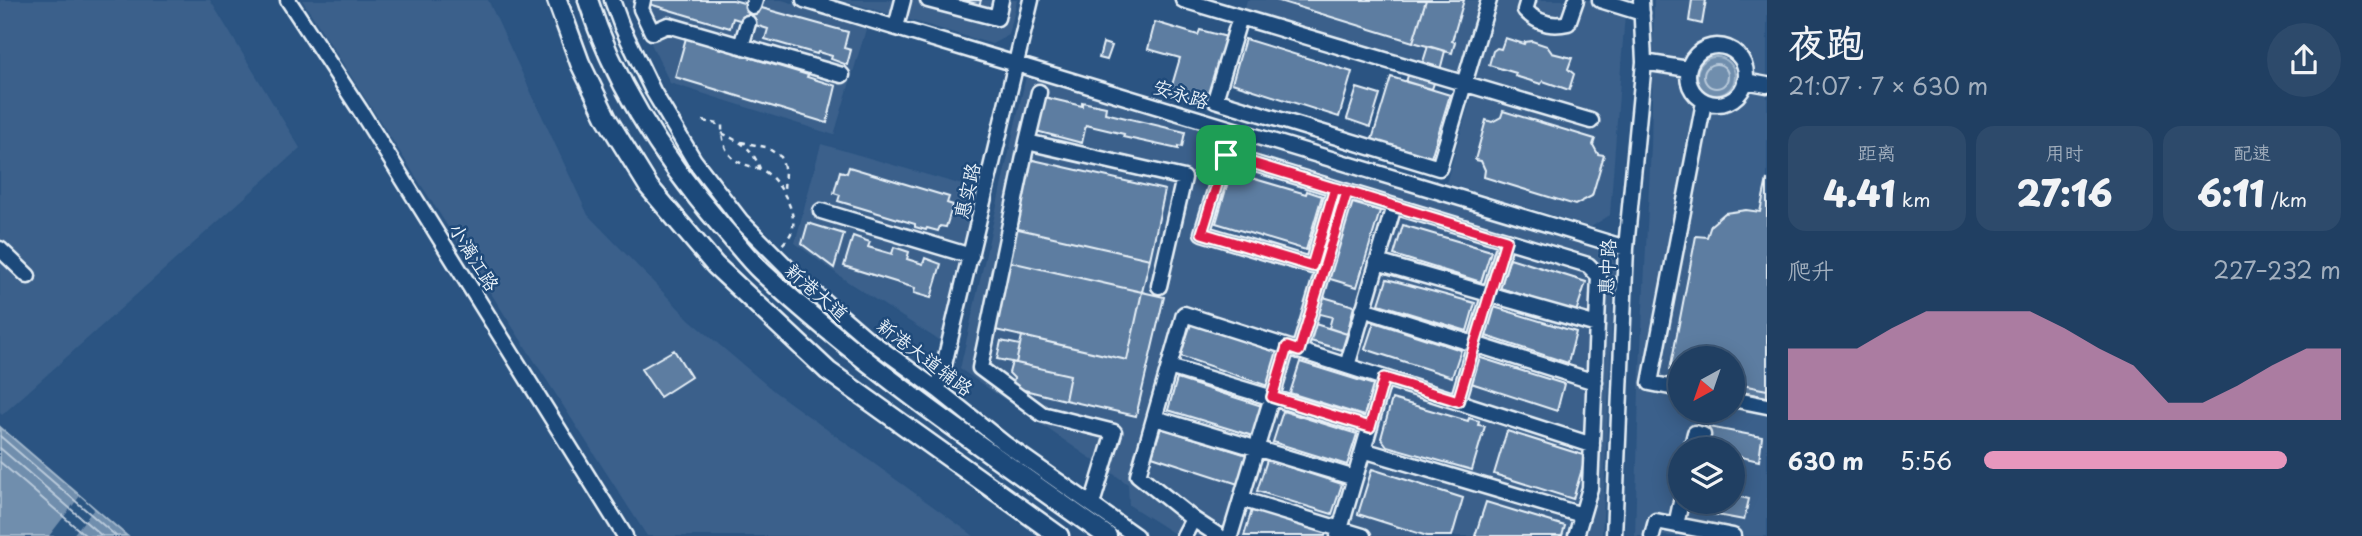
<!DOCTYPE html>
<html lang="zh">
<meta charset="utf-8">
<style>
:root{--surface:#203f62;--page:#2d4a6b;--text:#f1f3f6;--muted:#a2afbe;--line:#3d5877;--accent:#e797bd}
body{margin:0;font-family:"Playpen Sans","LXGW WenKai TC",sans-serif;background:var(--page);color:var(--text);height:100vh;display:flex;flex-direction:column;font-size:26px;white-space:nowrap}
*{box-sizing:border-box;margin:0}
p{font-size:23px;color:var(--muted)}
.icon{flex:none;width:38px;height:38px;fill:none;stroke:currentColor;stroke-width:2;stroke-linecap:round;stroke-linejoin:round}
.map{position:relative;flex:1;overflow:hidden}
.drawer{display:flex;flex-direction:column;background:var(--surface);width:595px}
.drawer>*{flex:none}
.needle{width:46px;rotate:220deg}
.tools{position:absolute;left:1668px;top:346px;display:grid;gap:14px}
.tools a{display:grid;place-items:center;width:77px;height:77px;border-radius:50%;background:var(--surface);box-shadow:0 4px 18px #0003,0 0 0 2px var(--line);font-size:35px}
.pin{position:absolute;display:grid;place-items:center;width:60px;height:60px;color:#fff;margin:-30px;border-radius:14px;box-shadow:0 4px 10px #0006}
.round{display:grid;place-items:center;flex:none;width:74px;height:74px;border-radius:37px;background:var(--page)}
.headline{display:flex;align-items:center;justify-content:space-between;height:119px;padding:0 21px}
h1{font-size:38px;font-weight:800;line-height:52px}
.figures{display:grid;grid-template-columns:repeat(3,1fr);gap:10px;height:119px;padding:7px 21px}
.figures div{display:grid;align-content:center;border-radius:18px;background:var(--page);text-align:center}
.figures b{font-size:35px;font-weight:800}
.figures small{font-size:19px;font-weight:400}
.figures p{font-size:19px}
.chart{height:196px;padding:14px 21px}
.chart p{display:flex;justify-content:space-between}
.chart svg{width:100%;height:126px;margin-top:7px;fill:var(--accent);opacity:.7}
ul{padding:0 21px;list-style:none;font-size:23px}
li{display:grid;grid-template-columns:112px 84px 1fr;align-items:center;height:52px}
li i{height:18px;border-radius:9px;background:var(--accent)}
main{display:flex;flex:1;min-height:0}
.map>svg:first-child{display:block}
.built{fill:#3a608b;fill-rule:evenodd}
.water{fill:#708ead;stroke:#a0b6cb;stroke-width:2}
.pier{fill:#2b5482}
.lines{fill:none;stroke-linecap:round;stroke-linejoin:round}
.shore{stroke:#b8c9da;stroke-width:2}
.building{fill:#5d7da1;stroke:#e8f1f8;stroke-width:2}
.minor-casing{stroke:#e8f1f8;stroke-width:19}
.major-casing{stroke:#e8f1f8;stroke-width:23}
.path{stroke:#e8f1f8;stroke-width:2.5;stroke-dasharray:5 5;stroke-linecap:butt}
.minor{stroke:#1f4a7a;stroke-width:14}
.major{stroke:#1f4a7a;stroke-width:18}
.route-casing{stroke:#fff;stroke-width:14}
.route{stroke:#e11d48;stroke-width:9}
.labels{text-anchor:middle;stroke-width:5;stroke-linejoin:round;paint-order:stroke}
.street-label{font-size:19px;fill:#e8f1f8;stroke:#1f4a7a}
</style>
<main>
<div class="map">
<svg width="1767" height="536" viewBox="0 0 1767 536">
<rect width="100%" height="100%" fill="#2b5482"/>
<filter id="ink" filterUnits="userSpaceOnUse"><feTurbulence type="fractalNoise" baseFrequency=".0143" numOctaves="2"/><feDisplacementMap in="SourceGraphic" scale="14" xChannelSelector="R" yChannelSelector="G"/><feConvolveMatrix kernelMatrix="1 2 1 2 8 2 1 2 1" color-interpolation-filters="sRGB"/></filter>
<g filter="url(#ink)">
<path class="built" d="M0,0H210L300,148L2,415L0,413Z
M302,0H488L588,215L689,319L775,392L974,536H647Z
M630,0H782L867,26L834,135L670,83Z
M841,0H1017L1009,35L992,44Z
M1247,0H1626L1610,215L1591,227L1446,183L1475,84L1243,14Z
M1654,0H1767V536H1635L1639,388L1651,146ZM1680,359H1732V411H1680ZM1680,450H1732V502H1680Z
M1027,72L1606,247L1615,264L1602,536H1178L1129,505L1128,484L960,369Z
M821,144L976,189L940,341L848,282L795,243Z"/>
<path class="water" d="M1697 76a19 19 0 1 1 38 0a19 19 0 1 1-38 0Z
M0,427L127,536H0Z"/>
<path class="pier" d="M80,496L94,509L72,536H49Z"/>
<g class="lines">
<path class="shore" d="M1704 76a12 12 0 1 1 24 0a12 12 0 1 1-24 0Z
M0,436L116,536
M0,448L102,536
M0,462L86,536"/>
</g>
<path class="building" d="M647,0H733L848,32L844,48L851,50L847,65L831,59L832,56L818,52L817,54L765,39L768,29L733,18L730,28L646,3Z
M958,0H981L979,6Z
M1276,0H1426L1413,42Z
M1426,0H1464L1452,41L1455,42L1452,53L1413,42Z
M1692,0H1706L1702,24L1689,21Z
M1155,22L1198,35L1200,30L1227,37L1207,102L1170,92L1180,58L1148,49Z
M686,38L808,75L807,77L836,86L827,123L675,77Z
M1505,38L1524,44L1525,42L1532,41L1547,46L1552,53L1572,58L1568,69L1574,74L1569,90L1543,81L1541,84L1515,76L1516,73L1489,65L1493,51L1497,48L1501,49Z
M1245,39L1352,72L1339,117L1232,83Z
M1103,43L1112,46L1107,60L1099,58Z
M1428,46L1445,51L1440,70L1422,65Z
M1410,69L1436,77L1432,89L1406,82Z
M1391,77L1450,95L1430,161L1371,143Z
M1357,88L1380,95L1370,127L1347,119Z
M1044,97L1082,106V102L1106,107L1105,113L1185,132L1182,147L1178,146V149L1123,137L1124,134L1086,125L1082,143L1036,131Z
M1503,111L1595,139L1593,145L1598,154L1604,155L1592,196L1575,205L1484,177L1485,170L1481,161L1475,160L1486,120L1492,122L1501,117Z
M1029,159L1165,190L1150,259L1014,228Z
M849,167L949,197L947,203L953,205L946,227L940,226L938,231L927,228L926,230L915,227V224L838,201L840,195L834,193L840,171L847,173Z
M1231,172L1306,194L1307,191L1322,196L1306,250L1216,223Z
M1767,179V390L1732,383V359H1680V372L1670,370L1696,236L1707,237L1711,225L1725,213L1746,210L1760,212Z
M1349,202L1380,211L1357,287L1327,278Z
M808,223L844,234L834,268L802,244Z
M1403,225L1491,251L1481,282L1394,255Z
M1014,228L1150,259L1142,292L1006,261Z
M853,236L870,242L868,247L892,254L894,247L909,252L907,259L923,264L925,258L941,264L931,298L914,293L915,288L844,266Z
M1510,258L1586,282L1576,312L1500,288Z
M1006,261L1142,292L1127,360L991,329Z
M1387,279L1475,303L1467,331L1379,304Z
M1142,292L1164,297L1136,416L1065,400L1070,375L1016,363L1022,336L1127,360Z
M1320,296L1354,306L1347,334L1329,328L1332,317L1316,313Z
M1494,307L1576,332L1568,363L1486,336Z
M1374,322L1461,350L1452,377L1365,349Z
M1312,323L1347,334L1342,350L1307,340Z
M1191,324L1279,352L1268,386L1180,356Z
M1001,341L1020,345L1016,363L997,359Z
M674,350L691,377L660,397L641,369Z
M1478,357L1564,384L1557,411L1471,383Z
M1012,362L1070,375L1065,400L1012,387L1014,378L1009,373Z
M1300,362L1374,385L1364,416L1290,393Z
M1177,379L1262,406L1253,436L1168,410Z
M1732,383L1767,390V397L1732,390Z
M1392,399L1468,421L1469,418L1479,421L1478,425L1485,426L1472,470L1387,446L1381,438Z
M1283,411L1357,434L1347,465L1273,442Z
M1709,427L1762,437L1759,461L1732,455V450L1704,448Z
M1161,428L1247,455L1238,484L1152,456Z
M1507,431L1586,456L1573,499L1494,474Z
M1267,460L1342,484L1332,514L1257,491Z
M1372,469L1463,498L1452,536H1427L1358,514Z
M1732,495L1749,499L1744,520L1690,510L1691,502H1732Z
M1486,502L1565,526L1562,536H1475Z
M1252,510L1326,533L1325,536H1244Z"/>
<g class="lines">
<defs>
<path id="minor" d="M288,0L360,110L625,536
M612,0L622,27L653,91L694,160L741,221L803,283L868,339L938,390L1004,443L1136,536
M643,0L641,9L652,32L668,25L842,75
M804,0L1626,248
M928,0L997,18L1001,0
M1183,0L1591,121
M1528,0L1525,10C1537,23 1551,27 1568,23L1576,0
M1600,0L1642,13
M753,6L755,0
M1240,17L1215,100L1439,168L1489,0
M896,27L903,0
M1688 75a29 29 0 1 1 58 0a29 29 0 1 1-58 0Z
M741,46L748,23
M1644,62L1688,69
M1745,81L1767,85
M1027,142L1039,92
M1335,188L1312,266L1202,233L1226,155L1588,265L1599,276L1590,488L1576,536
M821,211L971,256
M0,249L28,276
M1377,262L1597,325
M1363,309L1595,382
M1299,351L1347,192
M1347,366L1592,445
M1169,367L1370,427
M1680,389L1650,383L1704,102
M938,390L1031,0
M1732,399L1767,406
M1458,401L1506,240
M1155,418L1355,478
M1363,450L1582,515
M1691,450L1695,433L1703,435
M1241,499L1363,536
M1092,504L1114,432L1042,414L980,368L1027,142L1184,178L1159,286
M1193,519L1138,475L1184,314L1347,366L1394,206
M1676,525L1681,502
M1184,536L1193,519L1219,536
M1230,536L1287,347
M1338,536L1384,378
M1614,536L1626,248L1644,62L1641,0
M1652,536L1656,521L1733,536"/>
<path id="major" d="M557,0L580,63L607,119L649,187L715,265L828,371L1059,536
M588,0C615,86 664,160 722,227C735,241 747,258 761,271C867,370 989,452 1107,536"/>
</defs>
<use href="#minor" class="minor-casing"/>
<use href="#major" class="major-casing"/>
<path class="path" d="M703,121L722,125C722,135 723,147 730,155C738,165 749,165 760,169C777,176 796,209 793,227C792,235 786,240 782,245
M722,133C742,144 751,145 760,169
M741,142L766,147L781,157L785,171L784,190"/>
<use href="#minor" class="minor"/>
<use href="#major" class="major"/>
</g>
</g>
<g class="lines" filter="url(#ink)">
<defs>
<path id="route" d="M1226,155L1347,192L1299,351L1287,347L1272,397L1370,427L1384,378L1458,401L1506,240C1449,223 1392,205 1335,188L1312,266L1202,233L1226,155"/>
</defs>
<use href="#route" class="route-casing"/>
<use href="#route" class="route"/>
</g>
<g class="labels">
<g class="street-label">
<text transform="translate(1181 94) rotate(17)" y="7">安永路</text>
<text transform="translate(967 191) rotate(-77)" y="7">惠实路</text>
<text transform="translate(474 257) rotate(58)" y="7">小漓江路</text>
<text transform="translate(1607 267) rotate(-87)" y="7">惠中路</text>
<text transform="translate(817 292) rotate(41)" y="7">新港大道</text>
<text transform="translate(925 357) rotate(37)" y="7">新港大道辅路</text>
</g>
</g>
</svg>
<div class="tools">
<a><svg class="needle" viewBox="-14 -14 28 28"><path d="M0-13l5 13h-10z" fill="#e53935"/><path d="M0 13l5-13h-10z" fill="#a2afbe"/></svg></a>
<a><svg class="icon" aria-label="layers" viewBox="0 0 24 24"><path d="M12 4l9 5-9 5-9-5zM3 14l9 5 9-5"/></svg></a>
</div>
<div class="pin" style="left:1226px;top:155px;background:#1e9e55"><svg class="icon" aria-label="arrive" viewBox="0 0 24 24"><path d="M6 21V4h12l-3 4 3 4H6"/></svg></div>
</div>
<section class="drawer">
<div class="headline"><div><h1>夜跑</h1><p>21:07 · 7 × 630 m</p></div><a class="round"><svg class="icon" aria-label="share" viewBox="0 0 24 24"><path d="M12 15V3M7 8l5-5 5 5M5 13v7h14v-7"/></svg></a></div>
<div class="figures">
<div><p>距离</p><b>4.41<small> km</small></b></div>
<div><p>用时</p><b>27:16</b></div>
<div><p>配速</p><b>6:11<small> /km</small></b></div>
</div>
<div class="chart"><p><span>爬升</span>227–232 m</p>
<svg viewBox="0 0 160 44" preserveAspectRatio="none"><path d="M0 44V19L10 19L20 19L30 12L40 6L50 6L60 6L70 6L80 12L90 19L100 25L110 38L120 38L130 32L140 25L150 19L160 19V44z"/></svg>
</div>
<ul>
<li><b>630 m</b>5:56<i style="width:85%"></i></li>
</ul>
</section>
</main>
